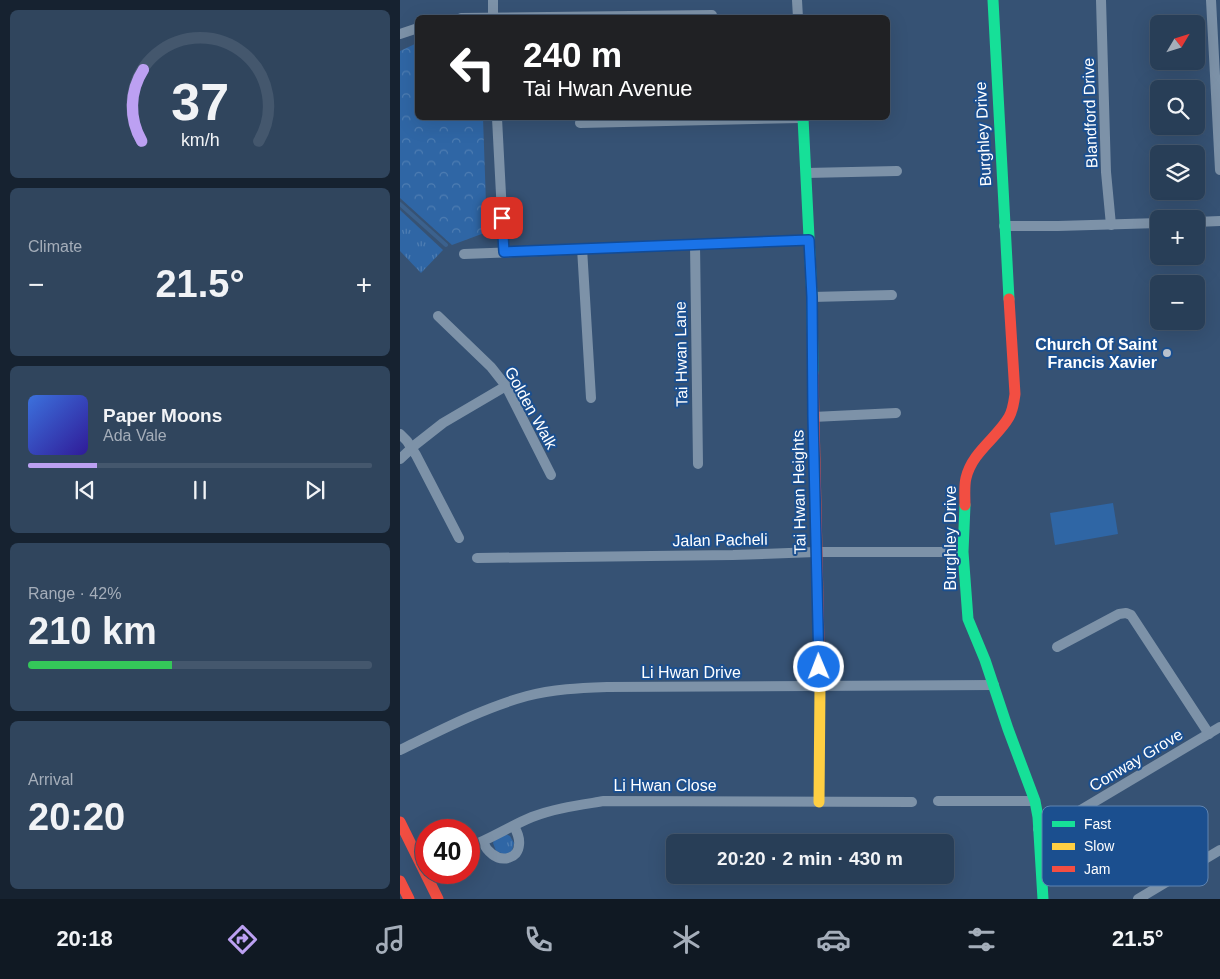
<!DOCTYPE html>
<html lang="en">
<head>
<meta charset="utf-8">
<style>
	body { margin:0; font-family:Arial,sans-serif; background:#30455d; color:#f1f3f6; height:100vh; display:flex; flex-direction:column; font-size:19px; white-space:nowrap }
	* { box-sizing:border-box; margin:0 }
	p { font-size:16px; color:#a5aeba }
	.icon { flex:none; width:28px; height:28px; fill:none; stroke:currentColor; stroke-width:2; stroke-linecap:round; stroke-linejoin:round }
	.map { position:relative; flex:1; overflow:hidden }
	.details { display:flex; flex-direction:column; gap:10px; padding:10px; background:#162230; width:400px }
	.details>* { flex:none }
	.guide { position:absolute; left:15px; top:15px; width:475px; height:105px; border-radius:8px; box-shadow:0 5px 20px #0002,0 0 0 1px #44576d; background:#202124; color:#fff; overflow:hidden }
	.needle { width:32px; rotate:52deg }
	.tools { position:absolute; left:750px; top:15px; display:grid; gap:10px }
	.tools a { display:grid; place-items:center; width:55px; height:55px; border-radius:8px; background:#283e57; box-shadow:0 5px 20px #0002,0 0 0 1px #44576d; font-size:25px }
	.speed { position:absolute; left:15px; top:819px; display:flex; gap:10px; font-size:25px; font-weight:700; text-align:center }
	.speed>* { display:grid; place-content:center; width:65px; height:65px; border-radius:50%; background:#283e57; box-shadow:0 5px 20px #0002,0 0 0 1px #44576d; line-height:1 }
	.speed .limit { border:8px solid #d22; background:#fff; color:#111 }
	.pin { position:absolute; display:grid; place-items:center; width:42px; height:42px; color:#fff; margin:-21px; border-radius:10px; box-shadow:0 2px 8px #0006 }
	.me { position:absolute; width:55px; margin:-28px; rotate:359deg; stroke-linejoin:round; filter:drop-shadow(0 0 4px #0008) }
	.turn { display:flex; align-items:center; gap:18px; height:105px; padding:0 25px; font-size:22px }
	.turn .icon { width:65px; height:65px; stroke-width:2.5 }
	.turn b { display:block; font-size:35px; line-height:42px }
	.big { font-size:38px; font-weight:700; line-height:1.1 }
	.details .tile { flex:1; display:flex; flex-direction:column; justify-content:center; gap:8px; min-width:0; padding:0 18px; border-radius:8px; background:#30455d }
	.details .dial { align-items:center; gap:0 }
	.dial svg { height:130px; overflow:visible; fill:none; stroke:#44576d; stroke-width:7; stroke-linecap:round; text-anchor:middle }
	.dial text { fill:#f1f3f6; stroke:none }
	.song { display:flex; align-items:center; gap:15px }
	.cover { width:60px; height:60px; border-radius:8px; background:linear-gradient(135deg,hsl(220 70% 55%),hsl(250 70% 35%)) }
	.played { height:5px; border-radius:2px; background:linear-gradient(90deg,#bca0f2 20%,#44576d 20%) }
	.keys { display:flex; justify-content:space-around; direction:ltr }
	.heat { display:flex; justify-content:space-between; align-items:center; font-size:28px; direction:ltr }
	.charge { height:8px; border-radius:4px; background:linear-gradient(90deg,#34c759 42%,#44576d 0) }
	.trip { position:absolute; left:266px; top:834px; width:288px; height:50px; border-radius:8px; background:#283e57; box-shadow:0 5px 20px #0002,0 0 0 1px #44576d; font-weight:700; line-height:50px; text-align:center }
	.menu { display:flex; height:80px; justify-content:space-around; align-items:center; background:#101923; color:#a5aeba }
	.menu .icon { width:35px; height:35px }
	.menu .selected { color:#bca0f2 }
	.menu b { font-size:22px; color:#f1f3f6 }
	main { display:flex; flex:1; min-height:0 }
	.map>svg:first-child { display:block }
</style>
</head>
<body>
<main>
<section class="details">
<div class="tile dial"><svg viewBox="0 0 100 80">
<path d="M14 69A42 42 0 1 1 86 69"/>
<path d="M14 69A42 42 0 0 1 15 25" stroke="#bca0f2"/>
<text x="50" y="56" font-size="32" font-weight="700">37</text>
<text x="50" y="72" font-size="11">km/h</text>
</svg></div>
<div class="tile"><p>Climate</p>
<div class="heat"><a>−</a><b class="big">21.5°</b><a>+</a></div>
</div>
<div class="tile">
<div class="song"><i class="cover"></i><div><b>Paper Moons</b><p>Ada Vale</p></div></div>
<div class="played"></div>
<div class="keys"><svg class="icon" aria-label="previous" viewBox="0 0 24 24"><path d="M18 5L8 12l10 7zM5 5v14"/></svg><svg class="icon" aria-label="pause" viewBox="0 0 24 24"><path d="M8 5v14M16 5v14"/></svg><svg class="icon" aria-label="next" viewBox="0 0 24 24"><path d="M6 5l10 7-10 7zM19 5v14"/></svg></div>
</div>
<div class="tile"><p>Range · 42%</p><b class="big">210 km</b><div class="charge"></div></div>
<div class="tile"><p>Arrival</p><b class="big">20:20</b></div>
</section>
<div class="map">
<svg width="820" height="899" viewBox="0 0 820 899">
	<defs>
		<pattern id="grass-tufts" width="24" height="20" patternUnits="userSpaceOnUse" patternTransform="scale(1.25)"><rect width="24" height="20" fill="#2f66a5"/><path d="M3 7l-1-3M5 7V3M7 7l1-3M15 17l-1-3M17 17v-4M19 17l1-3" fill="none" stroke="#4e7db2"/></pattern>
		<pattern id="forest-crowns" width="20" height="18" patternUnits="userSpaceOnUse" patternTransform="scale(1.25)"><rect width="20" height="18" fill="#2f66a5"/><path d="M2 6a3 3 0 1 1 6 0M12 15a3 3 0 1 1 6 0" fill="none" stroke="#4e7db2"/></pattern>
	</defs>
	<rect width="100%" height="100%" fill="#365274"/>
	<g fill="url(#grass-tufts)">
		<path d="M0,210l43,40 -22,23 -21,-22z"/>
		<path d="M106,834l4,2 4,7 -2,8 -6,4 -10,-4 -3,-8 2,-4z"/>
	</g>
	<path fill="url(#forest-crowns)" d="M17,43l1,75h65l4,114 -35,13 -52,-47v-147z"/>
	<path fill="#2f66a5" d="M713,503l5,31 -63,11 -5,-32z"/>
	<g fill="none" stroke-linecap="round" stroke-linejoin="round">
		<path stroke="#3b618d" stroke-width="4" d="M0,204l46,41"/>
		<g stroke="#7d92a8" stroke-width="10">
			<path d="M93,0v18"/>
			<path d="M397,0l1,18"/>
			<path d="M701,0l5,172 5,53"/>
			<path d="M811,0l9,170"/>
			<path d="M61,18l251,-3"/>
			<path d="M0,34l18,-6"/>
			<path d="M97,118l7,134"/>
			<path d="M180,123l220,-5"/>
			<path d="M406,173l91,-2"/>
			<path d="M796,222l24,-1"/>
			<path d="M604,226h54l101,-3"/>
			<path d="M295,244l3,220"/>
			<path d="M182,248l9,150"/>
			<path d="M64,254l345,-14"/>
			<path d="M412,297l80,-2"/>
			<path d="M38,316l53,51 15,19 45,89"/>
			<path d="M413,417l83,-4"/>
			<path d="M0,434l7,7 9,14 43,83"/>
			<path d="M0,459l15,-14 28,-22 63,-37"/>
			<path d="M77,558l256,-3 83,-3h147"/>
			<path d="M657,647l62,-33 7,-1 5,2 78,119"/>
			<path d="M0,750c41,-20 83,-42 127,-54 26,-7 53,-8 80,-9l387,-2"/>
			<path d="M538,801h97"/>
			<path d="M638,829l41,-18 141,-84"/>
			<path d="M83,842c2,5 5,9 9,12 10,8 26,5 27,-9 1,-7 -2,-13 -5,-19"/>
			<path d="M69,847c22,-8 41,-21 63,-30 23,-9 48,-12 72,-16l308,1"/>
			<path d="M738,899l82,-49"/>
		</g>
		<g stroke="#16e098" stroke-width="11">
			<path d="M593,0l16,299"/>
			<path d="M403,118l9,179 1,76"/>
			<path d="M565,505l-2,47 5,67 17,41 23,69 27,72 3,16 5,82"/>
		</g>
		<path stroke="#ffcf43" stroke-width="11" d="M419,643l1,43 -1,116"/>
		<g stroke="#f24e42" stroke-width="11">
			<path d="M413,373l6,270"/>
			<path d="M565,505c0,-8 -1,-19 1,-27 6,-26 31,-40 43,-61 4,-7 5,-16 6,-23l-6,-95"/>
			<path d="M0,822l38,77"/>
			<path d="M0,881l9,18"/>
		</g>
	</g>
	<g fill="none" stroke-linecap="round" stroke-linejoin="round">
		<defs>
			<path id="route" d="M102,218l2,34 305,-12 3,57 1,120 6,250"/>
		</defs>
		<use href="#route" stroke="#114b97" stroke-width="12"/>
		<use href="#route" stroke="#1a73e8" stroke-width="9"/>
	</g>
	<circle fill="#b9c2ce" stroke="#1b4f8f" stroke-width="2" cx="767" cy="353" r="5"/>
	<g text-anchor="middle" dominant-baseline="central" stroke-width="4" stroke-linejoin="round" paint-order="stroke">
		<g font-size="16" fill="#fff" stroke="#1b4f8f">
			<text transform="translate(690 113) rotate(-92)">Blandford Drive</text>
			<text transform="translate(583 134) rotate(-93)">Burghley Drive</text>
			<text transform="translate(281 354) rotate(-91)">Tai Hwan Lane</text>
			<text transform="translate(131 408) rotate(61)">Golden Walk</text>
			<text transform="translate(399 492) rotate(-91)">Tai Hwan Heights</text>
			<text transform="translate(550 538) rotate(-90)">Burghley Drive</text>
			<text transform="translate(320 540) rotate(-1)">Jalan Pacheli</text>
			<text x="291" y="672">Li Hwan Drive</text>
			<text transform="translate(736 760) rotate(-31)">Conway Grove</text>
			<text x="265" y="785">Li Hwan Close</text>
		</g>
		<g font-size="16" font-weight="bold" fill="#fff" stroke="#1b4f8f" text-anchor="end">
			<text x="757" y="344">Church Of Saint<tspan x="757" dy="18">Francis Xavier</tspan></text>
		</g>
	</g>
	<rect x="642" y="806" width="166" height="80" rx="8" fill="#1b4f8f" stroke="#5f84b1" stroke-width="1"/>
	<rect x="652" y="821" width="23" height="6" fill="#16e098"/>
	<rect x="652" y="843" width="23" height="7" fill="#ffcf43"/>
	<rect x="652" y="866" width="23" height="6" fill="#f24e42"/>
	<g font-size="14" fill="#fff">
		<text x="684" y="829">Fast</text>
		<text x="684" y="851">Slow</text>
		<text x="684" y="874">Jam</text>
	</g>
</svg>
<div class="tools">
<a><svg class="needle" viewBox="-14 -14 28 28"><path d="M0-13l5 13h-10z" fill="#e53935"/><path d="M0 13l5-13h-10z" fill="#a5aeba"/></svg></a>
<a><svg class="icon" aria-label="search" viewBox="0 0 24 24"><circle cx="10" cy="10" r="6"/><path d="M15 15l6 6"/></svg></a>
<a><svg class="icon" aria-label="layers" viewBox="0 0 24 24"><path d="M12 4l9 5-9 5-9-5zM3 14l9 5 9-5"/></svg></a>
<a>+</a>
<a>−</a>
</div>
<div class="speed"><div class="limit">40</div></div>
<div class="pin" style="left:102px;top:218px;background:#d93025"><svg class="icon" aria-label="arrive" viewBox="0 0 24 24"><path d="M6 21V4h12l-3 4 3 4H6"/></svg></div>
<svg class="me" style="left:419px;top:667px" viewBox="-20 -20 40 40"><circle r="17" fill="#1a73e8" stroke="#fff" stroke-width="3"/><path d="M0-11L8 9 0 5-8 9z" fill="#fff"/></svg>
<div class="trip">20:20 · 2 min · 430 m</div>
<div class="guide">
<div class="turn"><svg class="icon" aria-label="left" viewBox="0 0 24 24"><path d="M17 20v-9H6M10 6l-5 5 5 5"/></svg><div><b>240 m</b>Tai Hwan Avenue</div></div>
</div>
</div>
</main>
<nav class="menu">
<b>20:18</b>
<svg class="icon selected" aria-label="directions" viewBox="0 0 24 24"><path d="M12 3l9 9-9 9-9-9zM9 14v-3h6M13 9l2 2-2 2"/></svg>
<svg class="icon" aria-label="music" viewBox="0 0 24 24"><path d="M9 18V5l10-2v13"/><circle cx="6" cy="18" r="3"/><circle cx="16" cy="16" r="3"/></svg>
<svg class="icon" aria-label="phone" viewBox="0 0 24 24"><path d="M5 4h4l2 5-3 2q2 4 5 5l2-3 5 2v4C11 20 4 13 5 4z"/></svg>
<svg class="icon" aria-label="climate" viewBox="0 0 24 24"><path d="M12 3v18M4 7l16 10M4 17L20 7"/></svg>
<svg class="icon" aria-label="car" viewBox="0 0 24 24"><path d="M5 17H2v-5l4-1 3-4h7l3 4 3 1v5h-3M9 17h6M6 11h13"/><circle cx="7" cy="17" r="2"/><circle cx="17" cy="17" r="2"/></svg>
<svg class="icon" aria-label="filters" viewBox="0 0 24 24"><path d="M4 7h16M4 17h16"/><circle cx="9" cy="7" r="2"/><circle cx="15" cy="17" r="2"/></svg>
<b>21.5°</b>
</nav>
</body>
</html>
